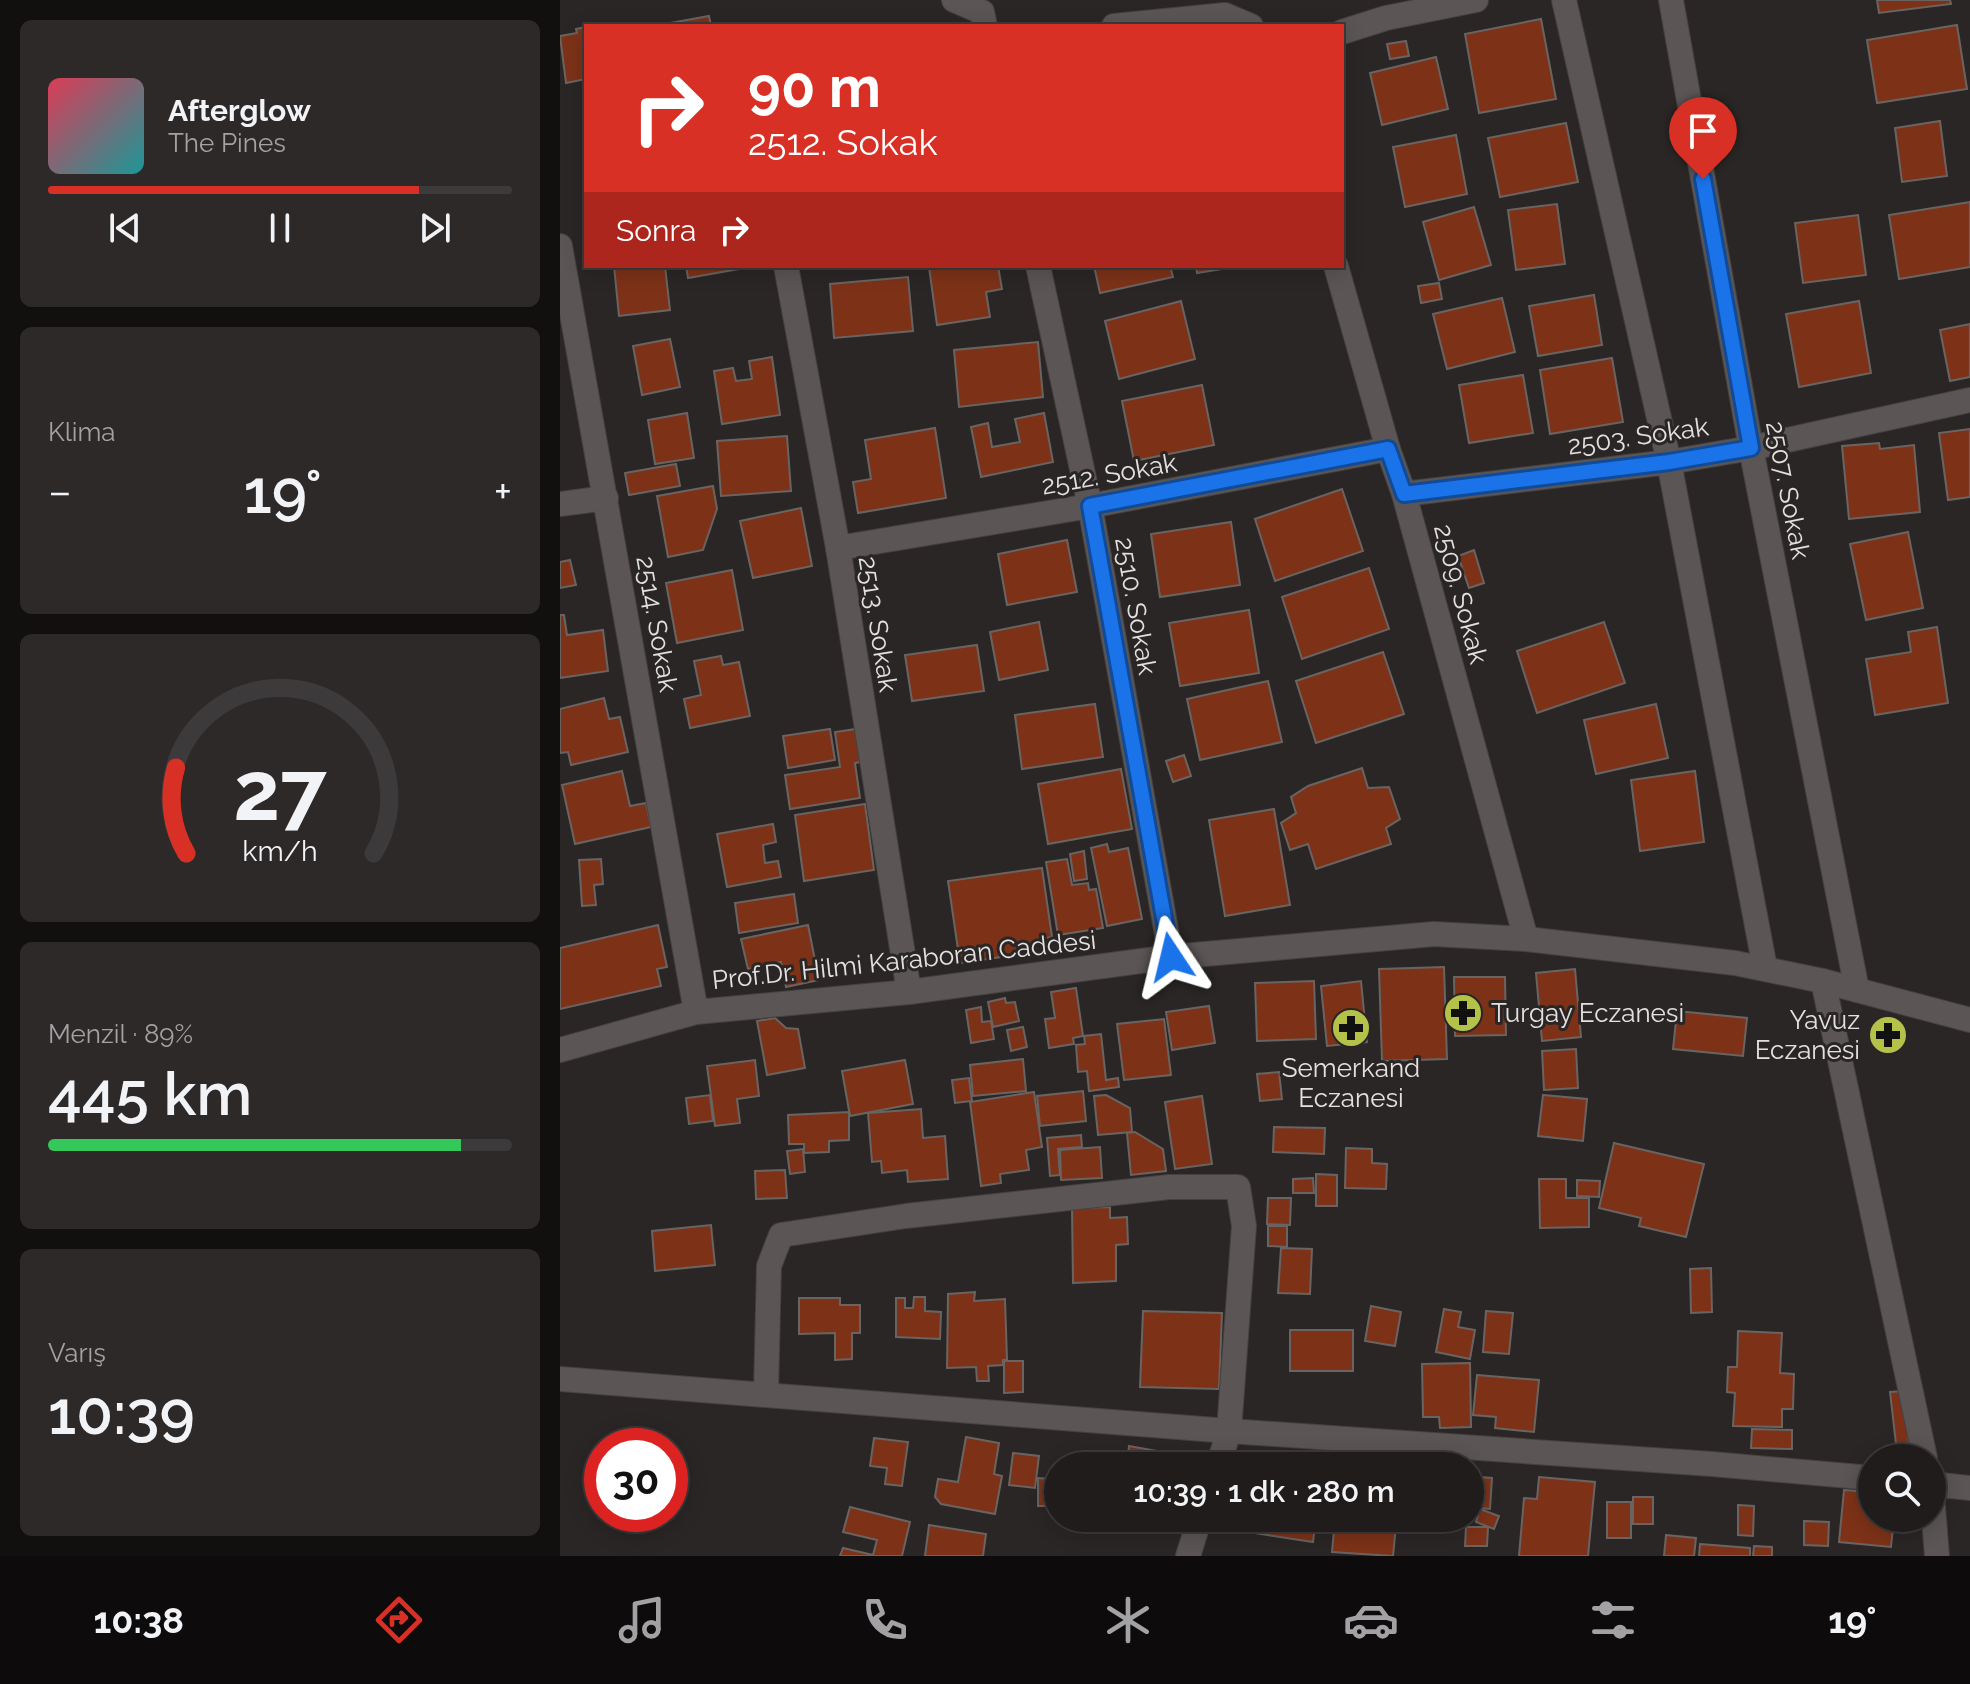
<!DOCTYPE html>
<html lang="tr">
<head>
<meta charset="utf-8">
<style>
	body { margin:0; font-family:Raleway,sans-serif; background:#2d2929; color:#f1f3f6; height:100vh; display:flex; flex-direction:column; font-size:30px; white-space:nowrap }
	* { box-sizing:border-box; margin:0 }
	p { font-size:26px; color:#a2a1a3 }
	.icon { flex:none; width:44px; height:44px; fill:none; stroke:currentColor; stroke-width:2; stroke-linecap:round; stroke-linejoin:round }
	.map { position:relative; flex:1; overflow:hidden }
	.sheet { display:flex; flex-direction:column; gap:20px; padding:20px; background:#120f0f; width:560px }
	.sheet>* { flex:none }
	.top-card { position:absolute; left:24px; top:24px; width:760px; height:244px; border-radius:0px; box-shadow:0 4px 20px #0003,0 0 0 2px #3d3a3b; background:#d93025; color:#fff; overflow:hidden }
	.tools { position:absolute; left:1298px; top:1444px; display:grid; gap:16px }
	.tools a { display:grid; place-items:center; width:88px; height:88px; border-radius:50%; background:#201c1c; box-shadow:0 4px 20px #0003,0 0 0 2px #3d3a3b; font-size:40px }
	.speed { position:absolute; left:24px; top:1428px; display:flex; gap:16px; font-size:40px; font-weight:700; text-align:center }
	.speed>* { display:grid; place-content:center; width:104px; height:104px; border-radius:50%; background:#201c1c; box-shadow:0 4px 20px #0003,0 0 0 2px #3d3a3b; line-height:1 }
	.speed .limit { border:12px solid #d22; background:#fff; color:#111 }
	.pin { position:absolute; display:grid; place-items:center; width:68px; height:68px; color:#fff; margin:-82px -34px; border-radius:50% 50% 50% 0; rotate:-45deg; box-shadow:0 0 8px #0007 }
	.pin .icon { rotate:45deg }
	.me { position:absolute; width:88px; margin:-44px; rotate:350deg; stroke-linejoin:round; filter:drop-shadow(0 0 6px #0008) }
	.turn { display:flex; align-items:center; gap:28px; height:168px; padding:0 32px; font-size:36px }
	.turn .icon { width:104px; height:104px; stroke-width:2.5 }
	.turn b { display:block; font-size:56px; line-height:68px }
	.then { display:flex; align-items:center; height:76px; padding:0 32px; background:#0003; gap:16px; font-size:30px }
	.big { font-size:60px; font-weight:600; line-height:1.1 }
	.sheet .widget { flex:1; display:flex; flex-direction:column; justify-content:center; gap:12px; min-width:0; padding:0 28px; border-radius:12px; background:#2d2929 }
	.sheet .dial { align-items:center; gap:0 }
	.dial svg { height:208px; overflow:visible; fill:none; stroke:#3d3a3b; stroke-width:7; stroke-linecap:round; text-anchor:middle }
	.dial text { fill:#f1f3f6; stroke:none }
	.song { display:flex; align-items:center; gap:24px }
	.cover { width:96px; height:96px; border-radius:12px; background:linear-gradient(135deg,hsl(350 70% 55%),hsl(180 70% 35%)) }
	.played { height:8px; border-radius:4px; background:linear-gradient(90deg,#d93025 80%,#3d3a3b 80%) }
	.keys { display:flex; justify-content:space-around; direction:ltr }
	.heat { display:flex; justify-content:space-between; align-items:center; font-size:44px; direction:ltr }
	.charge { height:12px; border-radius:6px; background:linear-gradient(90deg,#34c759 89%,#3d3a3b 0) }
	.trip { position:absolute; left:484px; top:1452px; width:440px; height:80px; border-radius:40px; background:#201c1c; box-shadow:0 4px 20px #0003,0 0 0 2px #3d3a3b; font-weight:600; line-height:80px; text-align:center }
	.tab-bar { display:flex; height:128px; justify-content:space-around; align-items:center; background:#0d0b0b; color:#a2a1a3 }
	.tab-bar .icon { width:56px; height:56px }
	.tab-bar .on { color:#d93025 }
	.tab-bar b { font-size:36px; color:#f1f3f6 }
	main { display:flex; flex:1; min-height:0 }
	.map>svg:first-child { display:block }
</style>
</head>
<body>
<main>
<section class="sheet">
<div class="widget">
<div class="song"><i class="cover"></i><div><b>Afterglow</b><p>The Pines</p></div></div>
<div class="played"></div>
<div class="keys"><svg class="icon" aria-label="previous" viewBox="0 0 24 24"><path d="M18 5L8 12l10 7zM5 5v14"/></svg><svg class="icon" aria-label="pause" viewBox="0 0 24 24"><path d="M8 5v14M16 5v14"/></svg><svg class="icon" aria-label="next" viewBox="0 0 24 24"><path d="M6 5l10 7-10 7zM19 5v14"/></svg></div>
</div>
<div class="widget"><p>Klima</p>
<div class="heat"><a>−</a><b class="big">19°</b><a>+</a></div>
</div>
<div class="widget dial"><svg viewBox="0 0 100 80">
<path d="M14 69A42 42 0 1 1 86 69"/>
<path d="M14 69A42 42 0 0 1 10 36" stroke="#d93025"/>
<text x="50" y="56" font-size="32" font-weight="700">27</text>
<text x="50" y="72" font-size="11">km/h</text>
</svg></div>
<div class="widget"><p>Menzil · 89%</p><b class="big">445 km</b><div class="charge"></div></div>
<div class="widget"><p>Varış</p><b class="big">10:39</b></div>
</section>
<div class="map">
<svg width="1410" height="1556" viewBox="0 0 1410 1556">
	<rect width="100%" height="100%" fill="#2a2625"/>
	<g fill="#7d3218" stroke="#696462" stroke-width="2">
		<path d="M1317,0h73l1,4 -72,9z"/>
		<path d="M149,16l2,10h-57z"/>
		<path d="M981,19l15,80 -77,14 -14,-79z"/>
		<path d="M1397,25l10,64 -90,14 -10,-63z"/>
		<path d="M26,27v52l-20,4 -6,-47 17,-3 -1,-4z"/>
		<path d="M846,41l3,15 -19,3 -3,-15z"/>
		<path d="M876,57l12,52 -66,16 -12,-52z"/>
		<path d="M1380,121l7,55 -45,6 -7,-54z"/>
		<path d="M1006,123l12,59 -78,15 -12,-59z"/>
		<path d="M896,135l11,59 -62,13 -12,-60z"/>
		<path d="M1410,202v65l-71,12 -10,-64z"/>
		<path d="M997,204l8,60 -49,6 -8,-60z"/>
		<path d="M914,207l17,58 -52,15 -16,-58z"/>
		<path d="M1298,215l8,60 -63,8 -8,-60z"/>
		<path d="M54,266h51l5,44 -51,6z"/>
		<path d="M126,266h70l-68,12z"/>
		<path d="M438,266l4,23 -16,3 4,25 -53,8 -8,-58z"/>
		<path d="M534,266h76l3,11 -73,16z"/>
		<path d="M636,266h44l-43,7z"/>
		<path d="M348,277l5,54 -79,7 -4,-54z"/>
		<path d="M879,283l3,16 -21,4 -3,-17z"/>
		<path d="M1034,295l8,50 -64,11 -9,-50z"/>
		<path d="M942,298l13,54 -68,17 -14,-55z"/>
		<path d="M621,301l14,58 -76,20 -14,-58z"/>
		<path d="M1299,301l12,72 -72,14 -13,-73z"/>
		<path d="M1410,324v53l-20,4 -10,-51z"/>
		<path d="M110,339l10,48 -38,8 -9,-49z"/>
		<path d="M478,342l5,55 -84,10 -5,-57z"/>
		<path d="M212,357l8,58 -58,9 -8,-53 19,-3 3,13 16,-2 -3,-18z"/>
		<path d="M1052,358l11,64 -73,12 -10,-64z"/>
		<path d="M963,375l10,58 -64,10 -10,-58z"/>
		<path d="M642,385l12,60 -80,16 -12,-60z"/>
		<path d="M127,413l7,45 -39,6 -7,-44z"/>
		<path d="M484,413l9,49 -72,15 -10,-50 17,-4 4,24 28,-5 -5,-23z"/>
		<path d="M375,428l11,70 -88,15 -5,-31 18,-3 -6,-39z"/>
		<path d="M1410,429v68l-22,3 -9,-67z"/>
		<path d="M227,436l4,55 -70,5 -4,-55z"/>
		<path d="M1319,443l1,6 34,-4 6,67 -71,7 -7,-73z"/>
		<path d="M116,464l4,22 -51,9 -4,-22z"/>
		<path d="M153,486l4,23 -14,41 -35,7 -11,-61z"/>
		<path d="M782,489l21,62 -88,30 -20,-62z"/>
		<path d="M241,508l11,58 -59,12 -13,-57z"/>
		<path d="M671,522l9,63 -80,12 -9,-63z"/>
		<path d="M1348,532l15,76 -57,12 -16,-76z"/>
		<path d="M507,540l10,52 -70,13 -9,-51z"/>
		<path d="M914,550l10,33 -15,5 -11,-32z"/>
		<path d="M10,560l6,25 -16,3v-26z"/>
		<path d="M809,568l20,61 -87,30 -20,-62z"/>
		<path d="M172,570l11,60 -66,13 -11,-60z"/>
		<path d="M689,610l10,63 -79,13 -11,-63z"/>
		<path d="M0,615h4l3,20 36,-5 5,41 -48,7z"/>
		<path d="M479,622l9,48 -49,10 -9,-48z"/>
		<path d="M1044,622l21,61 -88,30 -20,-62z"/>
		<path d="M1377,627l11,76 -73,12 -9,-56 45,-7 -3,-20z"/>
		<path d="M417,645l7,46 -72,10 -7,-46z"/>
		<path d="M823,652l21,62 -88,29 -20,-62z"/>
		<path d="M161,656l2,9 16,-3 11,54 -60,12 -6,-29 17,-4 -7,-34z"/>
		<path d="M708,681l14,61 -82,18 -13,-61z"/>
		<path d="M44,698l5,21 11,-2 8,35 -57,13 -3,-13 -8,1v-44z"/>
		<path d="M535,704l8,53 -81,12 -7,-54z"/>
		<path d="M1096,704l12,54 -72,16 -12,-54z"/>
		<path d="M270,729l5,31 -47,8 -5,-32z"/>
		<path d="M296,729l5,33 -6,1 5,35 -70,11 -5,-34 55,-8 -5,-35z"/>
		<path d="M624,755l7,21 -18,6 -7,-21z"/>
		<path d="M802,768l6,20 21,-1 11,32 -14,9 5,16 -75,25 -8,-25 -18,6 -9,-27 15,-10 -5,-16 17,-11z"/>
		<path d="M561,769l11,60 -84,15 -10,-60z"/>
		<path d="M62,771l8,35 16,-3 5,24 -76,17 -13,-59z"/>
		<path d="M1135,771l9,71 -64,9 -9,-71z"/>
		<path d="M305,804l9,66 -70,11 -9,-66z"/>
		<path d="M714,809l16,96 -65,11 -16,-96z"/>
		<path d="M213,824l3,18 -13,3 2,18 13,-2 3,16 -54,10 -10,-53z"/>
		<path d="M547,844l2,8 19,-4 14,71 -35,7 -16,-78z"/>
		<path d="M524,851l3,28 -13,2 -4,-27z"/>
		<path d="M41,859l2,25 -9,1 2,20 -14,1 -3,-46z"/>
		<path d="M507,859l5,26 16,-2 1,7 7,-1 7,39 -45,7 -12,-73z"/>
		<path d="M482,868l10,69 -18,3 2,12 -76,11 -12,-82z"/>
		<path d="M234,894l4,29 -59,10 -4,-30z"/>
		<path d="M98,925l9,42 -10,2 4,17 -101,23v-61z"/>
		<path d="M248,925l11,55 -33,7 -5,-25 -33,7 -7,-30z"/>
		<path d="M884,967l3,92 -65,2 -3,-92z"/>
		<path d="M1015,969l6,68 -39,4 -6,-68z"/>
		<path d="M894,977h51l1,58 -51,1z"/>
		<path d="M754,981l2,58 -59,2 -2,-58z"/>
		<path d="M801,981l6,61 -40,4 -6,-60z"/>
		<path d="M516,988l7,48 -10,2 1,6 -25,4 -4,-29 10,-1 -4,-26z"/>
		<path d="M445,998l1,5 9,-1 4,19 -26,6 -5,-25z"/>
		<path d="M649,1006l6,37 -43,7 -6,-38z"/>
		<path d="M421,1007l1,15 9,-1 3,18 -23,4 -5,-33z"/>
		<path d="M1117,1011l70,7 -4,38 -70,-7z"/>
		<path d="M215,1018l11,10 12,1 7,39 -38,7 -10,-54z"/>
		<path d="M604,1019l7,56 -47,5 -7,-56z"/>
		<path d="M463,1027l4,20 -16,4 -4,-21z"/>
		<path d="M541,1034l5,46 12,-2 1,9 -30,4 -2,-20 -9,1 -2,-27 9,-1 -1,-8z"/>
		<path d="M1016,1049l2,39 -34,2 -2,-39z"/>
		<path d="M463,1059l3,32 -53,5 -3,-31z"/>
		<path d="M195,1060l4,36 -22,3 3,24 -25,3 -8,-60z"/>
		<path d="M345,1060l8,44 -63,12 -8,-45z"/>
		<path d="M719,1072l3,27 -22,2 -3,-27z"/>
		<path d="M409,1078l3,23 -17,2 -3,-23z"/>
		<path d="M523,1091l3,30 -46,5 -3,-30z"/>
		<path d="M474,1092l8,55 -16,3 3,20 -29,4 1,9 -20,3 -11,-84z"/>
		<path d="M150,1095l3,26 -24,3 -3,-26z"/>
		<path d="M546,1095l24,13 2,24 -34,3 -4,-39z"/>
		<path d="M983,1095l44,4 -4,42 -45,-5z"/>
		<path d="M642,1096l10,68 -37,5 -10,-67z"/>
		<path d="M361,1109l2,29 22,-2 3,43 -40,3 -1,-12 -25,3 -1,-12 -9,1 -4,-49z"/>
		<path d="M289,1112v28l-20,1v11l-25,1v-9h-15l-1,-29z"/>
		<path d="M714,1127l51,1 -1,26 -51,-2z"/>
		<path d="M575,1132l28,17 3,22 -35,4 -4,-42z"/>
		<path d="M521,1135l1,12 -24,2 2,26 -10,1 -3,-38z"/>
		<path d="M1054,1143l90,21 -18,73 -47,-11 2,-8 -42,-10z"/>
		<path d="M540,1147l2,31 -41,2 -1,-30z"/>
		<path d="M786,1148l26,1v14l15,1 -1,25 -41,-1z"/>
		<path d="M243,1149l2,23 -15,2 -3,-23z"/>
		<path d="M225,1170l2,28 -31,1 -1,-28z"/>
		<path d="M756,1174l21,1v31h-21z"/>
		<path d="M753,1178l1,15h-21v-14z"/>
		<path d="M979,1179h27v19h23v29l-49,1z"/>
		<path d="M1017,1180l23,1 -1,16 -22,-1z"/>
		<path d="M708,1198h23l-1,27 -23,-1z"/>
		<path d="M550,1207v11l17,-1 1,27 -12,1v36l-43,2 -1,-75z"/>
		<path d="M151,1225l4,40 -60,6 -3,-40z"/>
		<path d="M708,1226h19v21l-19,-1z"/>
		<path d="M721,1248l31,1 -2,45 -32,-1z"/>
		<path d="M1151,1268l1,44 -21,1 -1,-44z"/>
		<path d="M415,1292l-1,9 31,-2 2,61h-4v5l-15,1 1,15h-12l-1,-14 -29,1 1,-74z"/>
		<path d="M354,1297h11v14l16,1 -1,27 -44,-2v-39h9v10h8z"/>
		<path d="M239,1298h41v7h20v28h-8v26l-17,1v-27l-36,1z"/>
		<path d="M811,1306l30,6 -6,34 -30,-5z"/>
		<path d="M884,1309l17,3 -3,15 17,3 -5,29 -34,-7z"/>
		<path d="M583,1311l79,2 -3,76 -79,-2z"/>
		<path d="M926,1311l27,2 -4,41 -26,-2z"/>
		<rect x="730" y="1330" width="63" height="41"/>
		<path d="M1178,1331l44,2 -2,40 14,1 -1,35h-11v18l-49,-1 2,-33 -8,-1 1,-25h9z"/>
		<path d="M444,1361h19v31l-19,1z"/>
		<path d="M910,1363l1,64 -31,1 -1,-11h-16l-1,-53z"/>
		<path d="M917,1375l62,5 -5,52 -39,-4 1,-11 -23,-2z"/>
		<path d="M1343,1391l6,52 -13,1 -6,-52z"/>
		<path d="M1192,1429l40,1v19l-41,-1z"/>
		<path d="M406,1437l33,6 -5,31 8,2 -7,38 -54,-10 -6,-7 3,-18 20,3z"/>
		<path d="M314,1438l34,4 -6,44 -17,-2 2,-16 -17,-2z"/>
		<path d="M569,1446l56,10v10h-58z"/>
		<path d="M453,1453l26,3 -4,32 -26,-3z"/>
		<path d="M491,1471h7v35h-20v-28l14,1z"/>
		<path d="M920,1477l12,1 -2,31 -20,-2v-13h9z"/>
		<path d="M979,1477l56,5 -7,74h-69l5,-58 13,1z"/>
		<path d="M1284,1490l28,2v26h22l-3,29 -52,-5z"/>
		<rect x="1073" y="1497" width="20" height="27"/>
		<rect x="1047" y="1502" width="24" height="36"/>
		<path d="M1178,1505l16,1 -1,30 -15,-1z"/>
		<path d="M290,1507l60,15 -8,34h-62l3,-8 30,7 4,-15 -34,-8z"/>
		<path d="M920,1509l19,7 -5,13 -18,-7z"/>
		<path d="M697,1518h59l-3,24 -59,-9z"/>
		<path d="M797,1518h35v4z"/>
		<path d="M877,1518h26l-1,9h26l-1,19h-22l1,-19 -29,-2z"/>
		<path d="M775,1519l61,7 -3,30 -61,-4z"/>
		<path d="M1244,1521l25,1 -1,24 -24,-1z"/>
		<path d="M369,1525l57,9 -3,22h-58z"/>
		<path d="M1106,1535l30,3 -2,18h-30z"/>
		<path d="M1140,1544l50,4v8h-51z"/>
		<path d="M1194,1546l18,1v9h-19z"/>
	</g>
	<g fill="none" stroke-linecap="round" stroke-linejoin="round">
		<defs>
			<g id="minor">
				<path d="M394,0l28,12 3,14"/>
				<path d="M1004,0l105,462 96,506"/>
				<path d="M1111,0l80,448 106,542"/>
				<path d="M554,26l111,-11 26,11"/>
				<path d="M782,32l44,-14 90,-18"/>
				<path d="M0,246l136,766"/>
				<path d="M226,266l52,282 71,444"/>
				<path d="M478,266l52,240 81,451"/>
				<path d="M776,266l52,183 16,45 122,445"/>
				<path d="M844,494l265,-32 82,-14 219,-48"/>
				<path d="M0,504l46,-6"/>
				<path d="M278,548l252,-42 298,-57"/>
				<path d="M1263,981l102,477"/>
				<path d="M0,1050l136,-38 213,-20 262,-35 263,-23 92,5 209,24 88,18 147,39"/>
				<path d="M0,1379l669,52 483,33 160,14"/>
				<path d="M206,1393l3,-127 12,-31 125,-19 263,-29h69l6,39 -15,205 -11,35"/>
				<path d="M1372,1484l38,4"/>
				<path d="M1372,1495l5,61"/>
				<path d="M628,1556l12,-38"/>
			</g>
		</defs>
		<use href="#minor" stroke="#454141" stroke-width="26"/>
		<use href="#minor" stroke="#5b5655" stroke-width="24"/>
	</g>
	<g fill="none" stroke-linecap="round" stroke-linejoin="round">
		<defs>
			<path id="route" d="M611,957l-81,-451 298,-57 16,45 265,-32 82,-14 -48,-269"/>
		</defs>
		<use href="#route" stroke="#114b97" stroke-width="20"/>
		<use href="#route" stroke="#1a73e8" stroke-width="14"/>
	</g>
	<defs>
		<symbol id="pharmacy-disc" viewBox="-11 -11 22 22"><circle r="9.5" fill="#b4c24a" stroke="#2a2625"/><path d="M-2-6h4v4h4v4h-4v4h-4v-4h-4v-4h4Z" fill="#111"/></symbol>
	</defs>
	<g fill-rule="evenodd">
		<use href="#pharmacy-disc" x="881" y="991" width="44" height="44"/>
		<use href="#pharmacy-disc" x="769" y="1006" width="44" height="44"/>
		<use href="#pharmacy-disc" x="1306" y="1013" width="44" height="44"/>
	</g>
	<g text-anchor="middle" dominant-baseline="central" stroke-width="6" stroke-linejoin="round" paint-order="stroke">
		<g font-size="26" fill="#e3e0e0" stroke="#2a2625">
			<text transform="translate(1078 436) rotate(-8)">2503. Sokak</text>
			<text transform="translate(549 474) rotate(-10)">2512. Sokak</text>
			<text transform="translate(1228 490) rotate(79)">2507. Sokak</text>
			<text transform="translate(901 594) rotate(75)">2509. Sokak</text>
			<text transform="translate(576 606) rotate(80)">2510. Sokak</text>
			<text transform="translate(97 624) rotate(80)">2514. Sokak</text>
			<text transform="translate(318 624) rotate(81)">2513. Sokak</text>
			<text transform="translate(344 960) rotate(-6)">Prof.Dr. Hilmi Karaboran Caddesi</text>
		</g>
		<g font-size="26" fill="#e3e0e0" stroke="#2a2625" text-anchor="start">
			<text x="931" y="1013">Turgay Eczanesi</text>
			<text x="1300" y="1020" text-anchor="end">Yavuz<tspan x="1300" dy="30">Eczanesi</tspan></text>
			<text x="791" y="1068" text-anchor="middle">Semerkand<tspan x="791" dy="30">Eczanesi</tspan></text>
		</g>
	</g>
</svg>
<div class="tools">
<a><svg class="icon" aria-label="search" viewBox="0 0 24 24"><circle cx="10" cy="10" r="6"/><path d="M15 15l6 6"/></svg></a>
</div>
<div class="speed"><div class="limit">30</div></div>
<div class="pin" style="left:1143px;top:179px;background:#d93025"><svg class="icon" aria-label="arrive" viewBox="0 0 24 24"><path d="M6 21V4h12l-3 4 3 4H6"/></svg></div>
<svg class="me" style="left:611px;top:957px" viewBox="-20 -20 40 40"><path d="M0-17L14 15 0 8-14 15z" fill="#1a73e8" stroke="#fff" stroke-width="4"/></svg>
<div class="trip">10:39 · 1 dk · 280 m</div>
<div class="top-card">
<div class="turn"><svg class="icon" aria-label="right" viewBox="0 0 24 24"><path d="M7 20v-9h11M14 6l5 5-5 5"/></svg><div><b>90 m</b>2512. Sokak</div></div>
<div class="then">Sonra<svg class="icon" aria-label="right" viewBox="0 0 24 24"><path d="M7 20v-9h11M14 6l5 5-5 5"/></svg></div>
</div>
</div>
</main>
<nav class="tab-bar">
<b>10:38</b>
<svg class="icon on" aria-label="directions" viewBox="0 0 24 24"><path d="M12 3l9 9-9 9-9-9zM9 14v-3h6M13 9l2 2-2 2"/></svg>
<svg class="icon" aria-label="music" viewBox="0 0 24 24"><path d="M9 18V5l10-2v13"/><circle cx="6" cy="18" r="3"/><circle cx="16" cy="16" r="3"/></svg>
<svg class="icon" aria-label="phone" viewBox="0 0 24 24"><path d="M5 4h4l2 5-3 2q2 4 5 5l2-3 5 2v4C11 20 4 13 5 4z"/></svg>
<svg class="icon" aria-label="climate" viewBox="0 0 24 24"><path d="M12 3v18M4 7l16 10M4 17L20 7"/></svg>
<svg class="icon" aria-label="car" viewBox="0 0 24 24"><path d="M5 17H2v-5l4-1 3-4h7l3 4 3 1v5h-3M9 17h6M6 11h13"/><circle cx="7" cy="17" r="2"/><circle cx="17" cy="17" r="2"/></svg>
<svg class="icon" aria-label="filters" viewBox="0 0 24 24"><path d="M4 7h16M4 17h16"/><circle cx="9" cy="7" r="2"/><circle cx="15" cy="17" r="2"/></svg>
<b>19°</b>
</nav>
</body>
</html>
